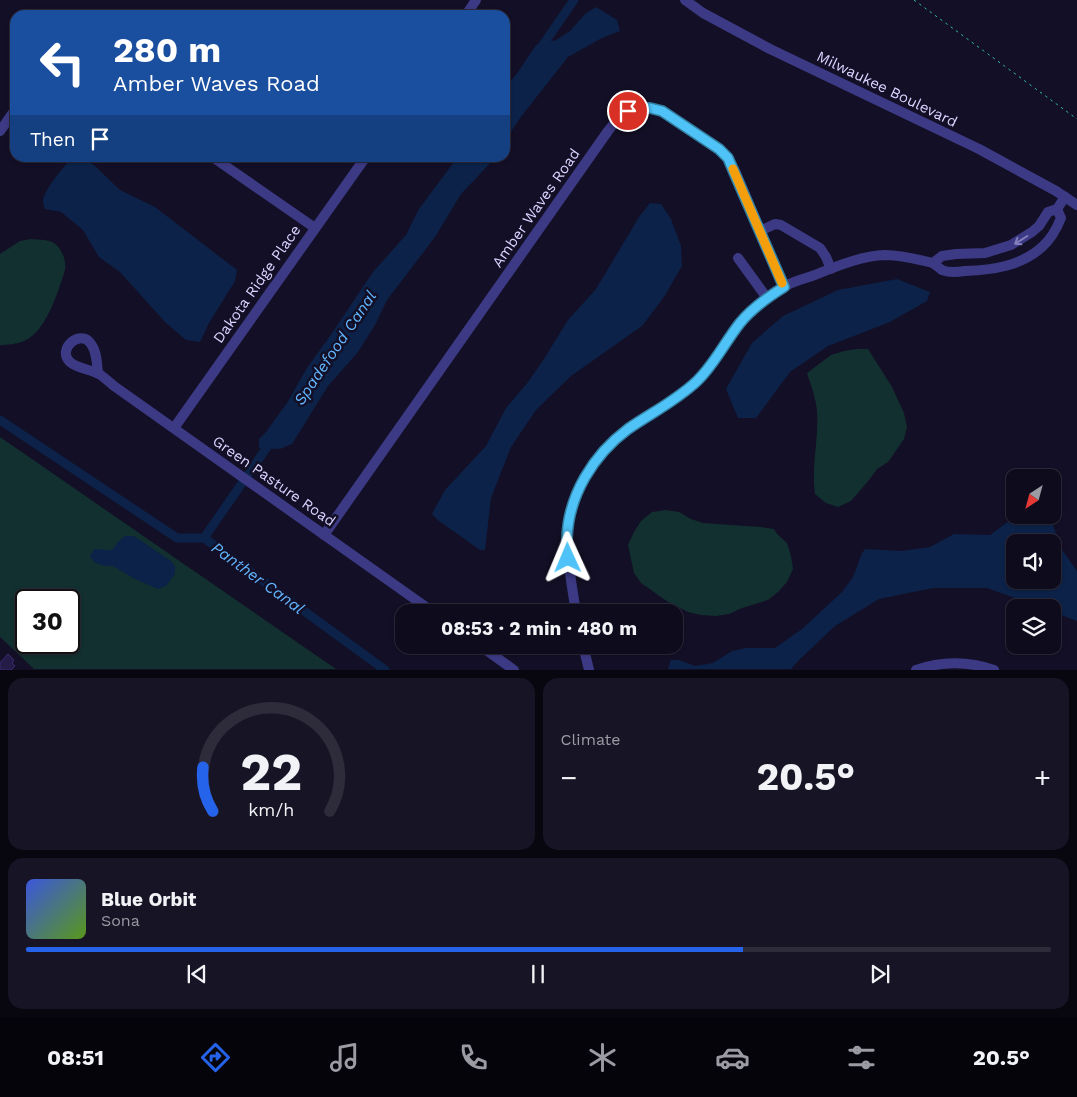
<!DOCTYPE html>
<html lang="en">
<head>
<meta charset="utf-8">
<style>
	body { margin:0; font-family:"Work Sans",sans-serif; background:#171425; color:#f1f3f6; height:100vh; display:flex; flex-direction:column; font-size:19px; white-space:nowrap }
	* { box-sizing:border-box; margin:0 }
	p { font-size:16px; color:#9b9ba3 }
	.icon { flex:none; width:28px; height:28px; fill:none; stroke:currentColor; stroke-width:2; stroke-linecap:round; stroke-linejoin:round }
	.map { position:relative; height:670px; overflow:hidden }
	.side { display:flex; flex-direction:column; gap:8px; padding:8px; background:#08060f; flex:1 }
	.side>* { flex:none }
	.hud { position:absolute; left:10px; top:10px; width:500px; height:152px; border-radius:15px; box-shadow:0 1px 4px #0004,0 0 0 1px #2e2b3b; background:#1a4fa0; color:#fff; overflow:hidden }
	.needle { width:32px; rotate:216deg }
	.controls { position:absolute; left:1006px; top:469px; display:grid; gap:10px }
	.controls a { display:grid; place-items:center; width:55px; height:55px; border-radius:10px; background:#0e0b1c; box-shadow:0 1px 4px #0004,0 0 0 1px #2e2b3b; font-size:25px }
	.speed { position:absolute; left:15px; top:589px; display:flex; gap:10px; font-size:25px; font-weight:700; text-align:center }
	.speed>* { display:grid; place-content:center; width:65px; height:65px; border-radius:50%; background:#0e0b1c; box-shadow:0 1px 4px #0004,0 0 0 1px #2e2b3b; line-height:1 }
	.speed .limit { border:2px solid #111; border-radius:8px; background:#fff; color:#111 }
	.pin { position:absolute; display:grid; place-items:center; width:42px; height:42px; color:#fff; margin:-21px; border:2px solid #fff; border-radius:50%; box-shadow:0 1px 5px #0007 }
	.me { position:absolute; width:55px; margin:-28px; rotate:359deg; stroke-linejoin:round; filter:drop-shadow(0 0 4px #0008) }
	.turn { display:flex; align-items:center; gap:18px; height:105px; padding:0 20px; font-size:22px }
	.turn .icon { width:65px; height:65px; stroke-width:2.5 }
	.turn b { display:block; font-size:35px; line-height:42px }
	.then { display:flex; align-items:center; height:48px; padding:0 20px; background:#0003; gap:10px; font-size:19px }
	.big { font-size:38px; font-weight:700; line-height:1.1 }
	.side .widget { flex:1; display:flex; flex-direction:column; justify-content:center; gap:8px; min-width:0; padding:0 18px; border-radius:15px; background:#171425 }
	.side .dial { align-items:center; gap:0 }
	.dial svg { height:130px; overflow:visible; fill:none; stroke:#2e2b3b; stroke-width:7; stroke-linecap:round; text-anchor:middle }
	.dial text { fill:#f1f3f6; stroke:none }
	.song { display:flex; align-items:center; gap:15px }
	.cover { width:60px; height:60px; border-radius:8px; background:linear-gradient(135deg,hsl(230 70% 55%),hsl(90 70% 35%)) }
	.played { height:5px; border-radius:2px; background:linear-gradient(90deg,#2563eb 70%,#2e2b3b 70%) }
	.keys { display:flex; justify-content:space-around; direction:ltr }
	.heat { display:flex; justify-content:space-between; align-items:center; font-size:28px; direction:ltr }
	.side .tiles { flex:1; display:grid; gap:8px; grid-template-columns:1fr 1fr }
	.widget:last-child { grid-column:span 2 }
	.trip { position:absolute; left:395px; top:604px; width:288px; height:50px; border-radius:15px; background:#0e0b1c; box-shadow:0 1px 4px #0004,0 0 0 1px #2e2b3b; font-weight:700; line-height:50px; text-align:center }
	.tabs { display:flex; height:80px; justify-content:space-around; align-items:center; background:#06040b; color:#9b9ba3 }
	.tabs .icon { width:35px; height:35px }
	.tabs .on { color:#2563eb }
	.tabs b { font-size:22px; color:#f1f3f6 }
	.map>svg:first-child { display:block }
</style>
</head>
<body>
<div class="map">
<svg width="1077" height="670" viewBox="0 0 1077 670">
	<rect width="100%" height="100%" fill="#130f26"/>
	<g fill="#12302f" fill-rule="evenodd">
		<path d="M31,239c7,1 14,0 21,3 9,4 15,19 13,28 -7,22 -19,62 -41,71 -7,3 -17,4 -24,4v-91l20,-13z"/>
		<path d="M857,349h11l24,38 12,26 3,14 -3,12 -16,23 -11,7 -8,11 -18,21 -13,6 -12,-4 -11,-9c-4,-28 4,-55 2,-83 -1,-13 -6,-25 -10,-38l24,-18 13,-4z"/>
		<path d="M0,437l336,232h-302l-34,-32zM26,600h43v42h-43z"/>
		<path d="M666,510l13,2 12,7 12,4 57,4 14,2 3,5 10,9 4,13 2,13 -6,13 -9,10 -10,8 -26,8 -13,6 -13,2 -15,-1 -13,-3 -20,-10 -27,-19 -7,-10 -6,-28 6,-13 7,-11 11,-9z"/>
	</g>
	<g fill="#0c2248" fill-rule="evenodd">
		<path d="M596,7l21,13 3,11 -18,7 -34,19 -48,61 -15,23v-53l13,-16 18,-27 20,-5 14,-9 15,-17z"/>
		<path d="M83,158l11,7 26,25 35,17 82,63 -2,11 -26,42 -9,19 -14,-2 -21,-18 -45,-50 -21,-15 -16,-27 -22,-18 -16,-3c-1,-3 -2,-5 -2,-8 1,-11 19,-32 26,-40z"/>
		<path d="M457,158h38l-34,36 -26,43 -48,63 -12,25 -17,27 -30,34 -36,58 -12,5 -21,-1v-9l7,-7 21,-29 20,-35 23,-32 43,-64 33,-37 13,-26z"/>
		<path d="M650,203l11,1 10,15 10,27 1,20 -18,31 -22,29 -71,50 -35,34 -25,37 -20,51 -6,52h-5l-41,-29 -7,-7 13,-24 41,-44 20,-38 22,-26 14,-20 26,-42 28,-31 43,-72z"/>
		<path d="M897,279l33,13 -3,9 -37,21 -62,24 -38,26 -34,46h-18l-12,-29 26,-46 31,-27 55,-26z"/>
		<path d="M1021,515h29l10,32 17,24v50l-24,-9 -1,-4 -11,-1 -54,-19h-54l-54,11 -44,27 -37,35 -7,8h-123l3,-9h8l16,6 18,-3 19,-12 14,-3h29l27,-19 40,-37 11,-15 9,-24 3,-4 36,2 29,-4 24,-13 36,1 23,-17zM1052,542v38h-37v-38z"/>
		<path d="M125,536h9l37,25 4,5v8l-9,12 -8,3 -25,-11 -20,-12h-9l-10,-4 -4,-6 4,-7 18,1 6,-8z"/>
	</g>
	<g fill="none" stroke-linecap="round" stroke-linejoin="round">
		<g stroke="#0c2248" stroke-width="9">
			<path d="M538,52l36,-52"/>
			<path d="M0,420l177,118h27l181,132"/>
			<path d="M204,538l68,-98"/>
		</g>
	</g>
	<path fill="#241b47" stroke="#3b2d73" d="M8,654l6,6 -2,3 3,3 -4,4h-11v-7z"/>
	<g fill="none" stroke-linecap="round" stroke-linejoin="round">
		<path stroke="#2fb8b0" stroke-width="1" stroke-dasharray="2.5 4" stroke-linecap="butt" d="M914,0l163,119"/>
		<g stroke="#3d3a85" stroke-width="10">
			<path d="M685,0l18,13 67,36 209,100 77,42 21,14"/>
			<path d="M466,15l10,-15"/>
			<path d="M0,131l15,-21"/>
			<path d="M214,158l101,70"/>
			<path d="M1057,209l4,9c-4,10 -11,22 -19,29 -21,19 -49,23 -77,24 -7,1 -16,2 -23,-1 -3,-2 -6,-5 -9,-7l9,-7 14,-2 29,-1 26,-8 21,-13 7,-6 9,-14 9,-3 8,-12"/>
			<path d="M760,231l15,-7 6,1 39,23 6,9 5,12"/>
			<path d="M738,258l29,40"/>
			<path d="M98,374c-1,-10 -1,-22 -7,-30 -10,-16 -35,5 -21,18 8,7 20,7 29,12 5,3 10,8 15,12l319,226"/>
			<path d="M174,428l191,-270"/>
			<path d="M324,535l284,-404 11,-14 9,-6 9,-3h13l12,3 57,38 9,9 7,13 49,116"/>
			<path d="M576,612c-7,-43 -16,-85 4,-126 11,-22 28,-43 49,-57 20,-14 41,-25 60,-41 7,-6 15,-13 21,-21 11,-15 20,-33 32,-47 12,-13 26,-25 41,-33 9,-5 20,-8 29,-11 23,-9 48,-20 73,-21 16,0 32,4 48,8"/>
			<path d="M479,645l35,25"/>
			<path d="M583,645l6,25"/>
			<path d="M916,670c25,-9 53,-9 78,0"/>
		</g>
	</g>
	<defs><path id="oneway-shaft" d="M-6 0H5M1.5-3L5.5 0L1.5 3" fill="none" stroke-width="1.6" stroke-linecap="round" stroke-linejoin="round" transform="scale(1.25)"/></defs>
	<use stroke="#837fbc" href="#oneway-shaft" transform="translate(1021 240) rotate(148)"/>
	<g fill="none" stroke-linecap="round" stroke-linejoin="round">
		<defs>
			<path id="route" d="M568,558c0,-6 -1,-12 -1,-19 1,-43 26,-84 61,-110 23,-16 48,-28 69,-48 17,-16 28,-39 43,-58 12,-15 28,-26 44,-36l-50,-115 -6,-14 -9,-9 -57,-38 -12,-3h-12l-10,3"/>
		</defs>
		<use href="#route" stroke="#337fa1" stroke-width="12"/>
		<use href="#route" stroke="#4fc3f7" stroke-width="9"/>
		<path stroke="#f59e0b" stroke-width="9" d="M733,169l49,114"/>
	</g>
	<g text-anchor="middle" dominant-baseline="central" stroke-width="5" stroke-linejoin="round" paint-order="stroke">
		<g font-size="15" fill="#d9d4ff" stroke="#130f26">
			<text transform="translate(887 89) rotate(26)">Milwaukee Boulevard</text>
			<text transform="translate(536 208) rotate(-55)">Amber Waves Road</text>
			<text transform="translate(257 284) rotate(-55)">Dakota Ridge Place</text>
			<text transform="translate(274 481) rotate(35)">Green Pasture Road</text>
		</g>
		<g font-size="16" font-style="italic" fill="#62b6ff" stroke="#130f26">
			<text transform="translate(335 348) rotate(-56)">Spadefood Canal</text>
			<text transform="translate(258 578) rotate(36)">Panther Canal</text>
		</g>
	</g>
</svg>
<div class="controls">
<a><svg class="needle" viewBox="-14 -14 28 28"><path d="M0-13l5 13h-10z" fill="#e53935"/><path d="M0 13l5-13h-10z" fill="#9b9ba3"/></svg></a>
<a><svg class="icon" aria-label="sound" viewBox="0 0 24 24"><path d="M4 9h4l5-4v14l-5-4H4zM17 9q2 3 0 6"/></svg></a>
<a><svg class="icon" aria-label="layers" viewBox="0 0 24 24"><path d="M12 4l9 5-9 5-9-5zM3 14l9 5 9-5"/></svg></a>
</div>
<div class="speed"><div class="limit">30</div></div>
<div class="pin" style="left:628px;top:111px;background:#d93025"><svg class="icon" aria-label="arrive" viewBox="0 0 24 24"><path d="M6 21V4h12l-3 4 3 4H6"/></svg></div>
<svg class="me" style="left:568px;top:558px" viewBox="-20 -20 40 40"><path d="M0-17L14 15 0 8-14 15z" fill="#4fc3f7" stroke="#fff" stroke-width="4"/></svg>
<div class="trip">08:53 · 2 min · 480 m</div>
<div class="hud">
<div class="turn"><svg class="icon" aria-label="left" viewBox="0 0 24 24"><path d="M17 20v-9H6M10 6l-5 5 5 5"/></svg><div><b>280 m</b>Amber Waves Road</div></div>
<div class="then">Then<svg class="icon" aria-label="arrive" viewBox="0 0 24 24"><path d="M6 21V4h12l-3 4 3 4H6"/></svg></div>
</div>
</div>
<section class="side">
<div class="tiles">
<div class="widget dial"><svg viewBox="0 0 100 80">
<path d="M14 69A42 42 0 1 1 86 69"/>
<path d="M14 69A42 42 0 0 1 8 42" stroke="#2563eb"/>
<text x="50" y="56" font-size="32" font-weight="700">22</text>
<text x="50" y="72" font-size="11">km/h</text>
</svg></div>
<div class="widget"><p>Climate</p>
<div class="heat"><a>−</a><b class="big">20.5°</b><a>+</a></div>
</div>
<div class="widget">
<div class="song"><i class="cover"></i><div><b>Blue Orbit</b><p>Sona</p></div></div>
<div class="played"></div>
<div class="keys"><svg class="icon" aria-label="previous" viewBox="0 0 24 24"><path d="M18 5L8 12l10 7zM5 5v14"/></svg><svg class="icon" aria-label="pause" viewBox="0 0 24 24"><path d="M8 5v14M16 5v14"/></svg><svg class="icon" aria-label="next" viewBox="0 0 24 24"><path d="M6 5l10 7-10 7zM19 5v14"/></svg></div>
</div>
</div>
</section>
<nav class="tabs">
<b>08:51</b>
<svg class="icon on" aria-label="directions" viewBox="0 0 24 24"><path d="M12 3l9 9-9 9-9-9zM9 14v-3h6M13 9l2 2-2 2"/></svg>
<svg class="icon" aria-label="music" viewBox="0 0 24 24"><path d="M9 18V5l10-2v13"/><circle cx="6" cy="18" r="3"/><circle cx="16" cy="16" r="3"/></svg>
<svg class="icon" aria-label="phone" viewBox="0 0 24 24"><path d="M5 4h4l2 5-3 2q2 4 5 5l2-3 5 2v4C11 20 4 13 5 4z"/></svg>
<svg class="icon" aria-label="climate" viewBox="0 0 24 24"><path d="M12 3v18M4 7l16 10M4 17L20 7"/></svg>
<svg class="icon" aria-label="car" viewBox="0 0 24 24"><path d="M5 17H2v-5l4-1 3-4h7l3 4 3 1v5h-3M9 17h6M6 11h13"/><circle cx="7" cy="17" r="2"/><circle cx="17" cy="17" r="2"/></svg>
<svg class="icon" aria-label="filters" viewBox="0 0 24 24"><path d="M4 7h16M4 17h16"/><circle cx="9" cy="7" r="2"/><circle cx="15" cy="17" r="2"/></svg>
<b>20.5°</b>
</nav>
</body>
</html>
